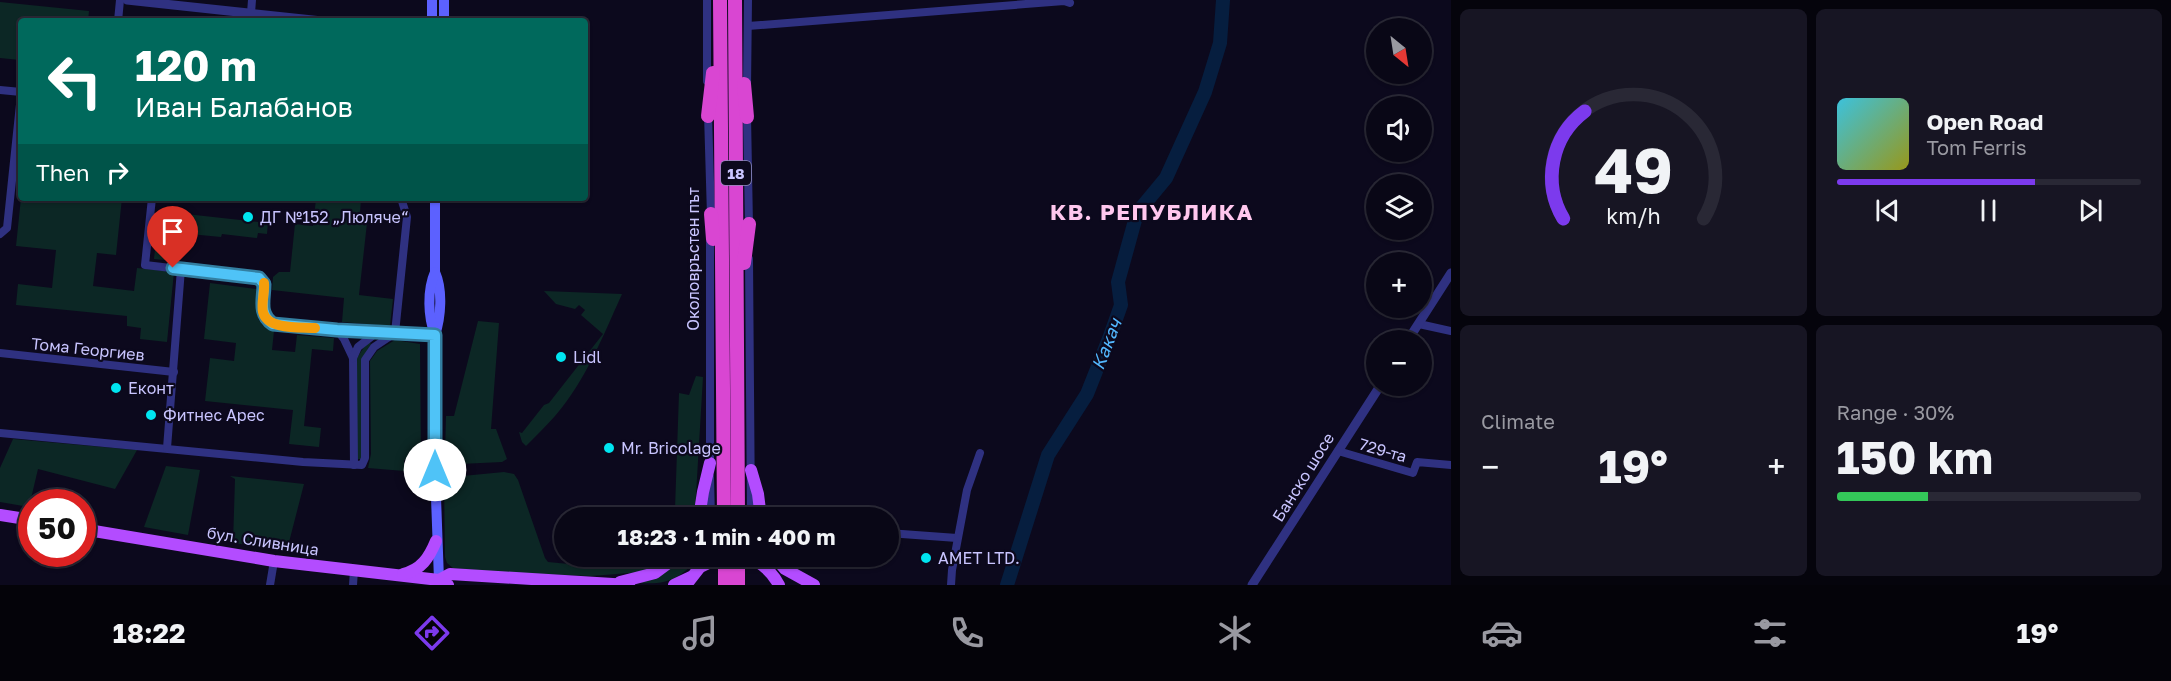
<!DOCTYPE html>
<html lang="en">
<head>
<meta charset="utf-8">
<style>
	body { margin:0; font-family:"Golos Text",sans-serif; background:#171523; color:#f1f3f6; height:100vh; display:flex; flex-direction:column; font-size:22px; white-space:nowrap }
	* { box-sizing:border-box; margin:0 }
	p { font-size:20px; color:#9999a1 }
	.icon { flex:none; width:33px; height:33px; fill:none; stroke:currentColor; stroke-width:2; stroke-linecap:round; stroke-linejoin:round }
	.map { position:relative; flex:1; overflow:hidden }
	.sheet { display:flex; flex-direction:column; gap:9px; padding:9px; background:#05040c; width:720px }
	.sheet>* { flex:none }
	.hud { position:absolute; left:18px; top:18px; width:570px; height:183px; border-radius:6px; box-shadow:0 2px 4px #0004,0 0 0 2px #292835; background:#00695c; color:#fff; overflow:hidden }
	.needle { width:39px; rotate:150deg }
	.tools { position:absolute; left:1366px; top:18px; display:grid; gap:12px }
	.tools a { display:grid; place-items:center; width:66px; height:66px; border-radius:50%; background:#090716; box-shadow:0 2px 4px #0004,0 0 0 2px #292835; font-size:30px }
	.speed { position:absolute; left:18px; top:489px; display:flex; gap:12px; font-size:30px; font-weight:700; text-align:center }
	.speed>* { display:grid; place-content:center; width:78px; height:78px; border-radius:50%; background:#090716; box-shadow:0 2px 4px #0004,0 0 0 2px #292835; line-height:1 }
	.speed .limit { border:9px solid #d22; background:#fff; color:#111 }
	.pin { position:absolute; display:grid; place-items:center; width:51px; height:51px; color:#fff; margin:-62px -26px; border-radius:50% 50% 50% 0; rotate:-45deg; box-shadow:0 0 6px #0007 }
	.pin .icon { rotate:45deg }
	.me { position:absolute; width:66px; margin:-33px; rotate:0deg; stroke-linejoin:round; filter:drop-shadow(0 0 4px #0008) }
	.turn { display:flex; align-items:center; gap:21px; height:126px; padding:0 18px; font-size:27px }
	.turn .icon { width:78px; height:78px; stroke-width:2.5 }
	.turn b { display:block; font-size:42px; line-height:51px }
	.then { display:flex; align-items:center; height:57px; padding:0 18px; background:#0003; gap:12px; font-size:22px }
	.big { font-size:45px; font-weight:700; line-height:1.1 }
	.sheet .widget { flex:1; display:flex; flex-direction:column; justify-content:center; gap:9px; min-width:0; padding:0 21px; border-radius:9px; background:#171523 }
	.sheet .dial { align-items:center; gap:0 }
	.dial svg { height:156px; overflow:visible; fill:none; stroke:#292835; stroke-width:7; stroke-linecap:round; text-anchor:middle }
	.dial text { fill:#f1f3f6; stroke:none }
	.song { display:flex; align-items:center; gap:18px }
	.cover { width:72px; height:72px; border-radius:9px; background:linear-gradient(135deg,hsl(190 70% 55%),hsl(60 70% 35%)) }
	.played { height:6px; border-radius:3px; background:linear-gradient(90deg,#7c3aed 65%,#292835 65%) }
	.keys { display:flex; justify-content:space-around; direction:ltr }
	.heat { display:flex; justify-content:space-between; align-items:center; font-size:33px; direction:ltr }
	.charge { height:9px; border-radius:4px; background:linear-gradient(90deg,#34c759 30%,#292835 0) }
	.sheet .tiles { flex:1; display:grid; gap:9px; grid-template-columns:repeat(2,1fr) }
	.trip { position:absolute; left:554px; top:507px; width:345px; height:60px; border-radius:30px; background:#090716; box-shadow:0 2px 4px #0004,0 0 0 2px #292835; font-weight:700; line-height:60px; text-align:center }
	.dock { display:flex; height:96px; justify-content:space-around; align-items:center; background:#040309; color:#9999a1 }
	.dock .icon { width:42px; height:42px }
	.dock .active { color:#7c3aed }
	.dock b { font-size:27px; color:#f1f3f6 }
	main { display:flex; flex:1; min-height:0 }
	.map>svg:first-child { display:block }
</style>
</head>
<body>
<main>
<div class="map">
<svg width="1451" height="585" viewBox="0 0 1451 585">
	<rect width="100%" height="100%" fill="#0c091d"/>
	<g fill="#0c2725">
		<path d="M0,2l89,9 -1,10h-67v63h-3l2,-24 -20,-2z"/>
		<path d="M21,198h101l-6,57 -19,-2 -4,33 41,5 3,-23 37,4 -7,70 -27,-3 1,-11 -14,-2v-10l-111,-11 2,-21 34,4 4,-38 -40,-4z"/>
		<path d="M307,198h54l-1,15 8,1 -9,81 34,4 -3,27 -48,-4 2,-24 -72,-8 1,-13 6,-5h11l5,-48 18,2 3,-27z"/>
		<path d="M159,211l109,12 -1,11 -9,-1 -1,5 -35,-4 -1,3 -52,-5 -4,28 -11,-1z"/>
		<path d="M210,283l46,6c3,18 -6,34 18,42l-2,19 23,2 2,-17 37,3 -1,13 -21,-2 -8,77 17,2 -2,19 -30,-3 4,-34 -88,-9 5,-43 24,3 2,-18 -32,-4z"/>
		<path d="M544,291l78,3c-19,42 -36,86 -67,122 -9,10 -19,20 -29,30l-4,-4 -3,-10 3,1 22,-28 5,-2 54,-69 -22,-19 4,-5 -6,-5 -4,4 -19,-5z"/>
		<path d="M478,321l21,2 -8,106h5l11,30 -5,3 -42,2 -10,-1 -5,-9 1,-38h8z"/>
		<path d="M395,340l25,4 1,116h-17v11l-36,-3 3,-14 -1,-93 7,-10z"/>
		<path d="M368,341l3,3 -9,15v100h-5v-101z"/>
		<path d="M696,376l7,1 -8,135 -2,5h-4v-5l-14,-3 4,-116 10,2z"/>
		<path d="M13,439l124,11 -22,39 -77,-20 -9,38 -29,-5v-34z"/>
		<path d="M166,466l34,4 -12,65 -44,-8z"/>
		<path d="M504,472l10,2 4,6 27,78 3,4 52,5 48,-10h21l-14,9 -13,6 -51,4 -81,-3 -57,-5 -6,-5 -2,-6 -1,-75 8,-5z"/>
		<path d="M230,476l74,8 -17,66 -54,-7 2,-64z"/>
		<path d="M682,557h18c-20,20 -29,28 -60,26z"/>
	</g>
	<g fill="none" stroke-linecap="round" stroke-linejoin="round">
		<path stroke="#061e3f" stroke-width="14" d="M1007,585l41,-130 39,-61 23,-58 11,-31 -3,-23 19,-69 29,-35 39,-86 15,-49 3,-43"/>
		<g stroke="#2f3181" stroke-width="8">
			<path d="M251,13l1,-13"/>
			<path d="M118,21l2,-21"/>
			<path d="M748,26l316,-25 6,2"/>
			<path d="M707,81v-81"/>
			<path d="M747,88l1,-88"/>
			<path d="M0,90l21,2"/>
			<path d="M708,114l3,102"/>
			<path d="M747,115l2,111"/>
			<path d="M152,198l-7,67 114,13 5,6c0,15 -6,30 9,40l64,6 98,5"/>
			<path d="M0,234l7,-6 14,-133"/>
			<path d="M749,259l2,259"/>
			<path d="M1419,324l32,7"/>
			<path d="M337,330l7,9 9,19 1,107"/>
			<path d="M0,353l174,19"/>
			<path d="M353,358l5,-11 18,-14"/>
			<path d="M0,433l303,29 59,3 3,-7v-98l9,-13 21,-14 12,-116 -6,-19"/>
			<path d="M167,448l14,-179"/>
			<path d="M1338,451l75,22 4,-11 34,3"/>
			<path d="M710,465v-228"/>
			<path d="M710,477l1,41"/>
			<path d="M888,533l69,5"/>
			<path d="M270,585l4,-24"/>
			<path d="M353,585l1,-15"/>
			<path d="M951,585l1,-15 15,-80 13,-37"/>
		</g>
		<g stroke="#2f3181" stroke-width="9">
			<path d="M127,0l195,21"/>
			<path d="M1408,340l43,-67"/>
			<path d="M1252,585l128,-199"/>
		</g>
		<g stroke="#5c61ff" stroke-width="10">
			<path d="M432,0v21"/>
			<path d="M444,21v-21"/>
			<path d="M435,198v74c8,18 6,45 0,63v135l4,110"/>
			<path d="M435,335c-7,-18 -8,-45 0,-63"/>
		</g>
		<g stroke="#b34cff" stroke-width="12">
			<path d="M751,470l7,24 3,24"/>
			<path d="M0,515l32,5"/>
			<path d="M699,518l4,-26 7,-29"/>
			<path d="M82,529l192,32 165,19 9,5"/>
			<path d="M742,556c17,4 29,14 37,29"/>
			<path d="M774,556l11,13 29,16"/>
			<path d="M403,574c18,-4 26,-16 33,-33"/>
			<path d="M439,580l11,-6 179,11"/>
			<path d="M620,582l35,-9 23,-17"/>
			<path d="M674,585l17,-8"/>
			<path d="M686,585l14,-18 23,-11"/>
		</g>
		<g stroke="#d946d2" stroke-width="14">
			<path d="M720,0l4,518"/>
			<path d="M735,0l3,518"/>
			<path d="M744,84l3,33"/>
			<path d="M708,116l5,-43"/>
			<path d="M711,214l2,25"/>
			<path d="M744,263l5,-39"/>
			<path d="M725,556v29"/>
			<path d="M738,585v-29"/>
		</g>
	</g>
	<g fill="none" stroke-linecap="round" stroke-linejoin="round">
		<defs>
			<path id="route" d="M173,268l86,10 5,6c0,15 -6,30 9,40l64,6 98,5v135"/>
		</defs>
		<use href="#route" stroke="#337fa1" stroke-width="15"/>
		<use href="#route" stroke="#4fc3f7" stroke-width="10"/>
		<path stroke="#f59e0b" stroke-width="10" d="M264,283c1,9 -3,20 -1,29 4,18 38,15 52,16"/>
	</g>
	<g fill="#00e5f0" stroke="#0c091d" stroke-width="2">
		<circle cx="248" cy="217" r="6"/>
		<circle cx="561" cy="357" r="6"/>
		<circle cx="116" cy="388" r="6"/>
		<circle cx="151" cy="415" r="6"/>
		<circle cx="609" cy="448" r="6"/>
		<circle cx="926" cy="558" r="6"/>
	</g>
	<g text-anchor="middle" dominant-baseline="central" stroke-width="4.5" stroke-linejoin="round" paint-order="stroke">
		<rect fill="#0c091d" stroke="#908dbb" stroke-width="1.5" x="721" y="161" width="30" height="24" rx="4.5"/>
		<g font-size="15" font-weight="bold" fill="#c9c5ff">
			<text x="736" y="173">18</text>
		</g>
		<g font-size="16" fill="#c9c5ff" stroke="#0c091d" text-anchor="start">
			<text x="260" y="217">ДГ №152 „Люляче“</text>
			<text x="573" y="357">Lidl</text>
			<text x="128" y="388">Еконт</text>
			<text x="163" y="415">Фитнес Арес</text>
			<text x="621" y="448">Mr. Bricolage</text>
			<text x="938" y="558">AMET LTD.</text>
		</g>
		<g font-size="16" fill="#c9c5ff" stroke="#0c091d">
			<text transform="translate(693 259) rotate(-90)">Околовръстен път</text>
			<text transform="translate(88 349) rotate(6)">Тома Георгиев</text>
			<text transform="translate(1383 450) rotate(16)">729-та</text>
			<text transform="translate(1303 477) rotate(-58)">Банско шосе</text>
			<text transform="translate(263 541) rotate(9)">бул. Сливница</text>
		</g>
		<g font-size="18" font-style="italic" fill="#53b8ff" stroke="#0c091d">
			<text transform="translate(1106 344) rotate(-69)">Какач</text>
		</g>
		<g font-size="22" font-weight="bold" letter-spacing="1.5" fill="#ffc7ee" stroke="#0c091d">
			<text x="1152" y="211">КВ. РЕПУБЛИКА</text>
		</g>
	</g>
</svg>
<div class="tools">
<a><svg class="needle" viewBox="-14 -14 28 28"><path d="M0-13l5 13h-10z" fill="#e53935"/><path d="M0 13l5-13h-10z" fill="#9999a1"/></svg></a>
<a><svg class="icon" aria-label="sound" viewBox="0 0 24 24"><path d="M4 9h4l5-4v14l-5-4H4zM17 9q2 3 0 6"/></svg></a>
<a><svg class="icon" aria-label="layers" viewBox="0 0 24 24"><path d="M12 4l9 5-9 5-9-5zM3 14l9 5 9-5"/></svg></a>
<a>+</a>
<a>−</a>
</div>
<div class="speed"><div class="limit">50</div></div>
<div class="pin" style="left:173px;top:268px;background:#d93025"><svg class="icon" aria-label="arrive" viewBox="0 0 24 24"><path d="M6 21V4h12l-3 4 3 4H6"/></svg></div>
<svg class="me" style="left:435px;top:470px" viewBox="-20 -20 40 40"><circle r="19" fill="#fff"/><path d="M0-13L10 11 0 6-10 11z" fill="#4fc3f7"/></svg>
<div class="trip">18:23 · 1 min · 400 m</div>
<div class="hud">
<div class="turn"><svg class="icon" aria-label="left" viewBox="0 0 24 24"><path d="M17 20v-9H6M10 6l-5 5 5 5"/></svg><div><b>120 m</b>Иван Балабанов</div></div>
<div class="then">Then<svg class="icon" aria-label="right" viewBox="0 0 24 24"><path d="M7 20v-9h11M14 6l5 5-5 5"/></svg></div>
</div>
</div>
<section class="sheet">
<div class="tiles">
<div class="widget dial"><svg viewBox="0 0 100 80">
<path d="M14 69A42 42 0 1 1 86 69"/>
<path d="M14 69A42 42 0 0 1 25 14" stroke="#7c3aed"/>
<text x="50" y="56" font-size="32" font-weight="700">49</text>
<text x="50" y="72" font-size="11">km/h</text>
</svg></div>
<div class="widget">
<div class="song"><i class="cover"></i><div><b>Open Road</b><p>Tom Ferris</p></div></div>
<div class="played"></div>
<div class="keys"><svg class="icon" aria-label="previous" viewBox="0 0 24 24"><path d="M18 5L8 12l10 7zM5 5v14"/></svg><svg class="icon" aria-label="pause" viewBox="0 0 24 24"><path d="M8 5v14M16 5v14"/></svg><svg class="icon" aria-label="next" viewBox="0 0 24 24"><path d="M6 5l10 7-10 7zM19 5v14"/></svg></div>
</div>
<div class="widget"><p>Climate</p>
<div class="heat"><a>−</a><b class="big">19°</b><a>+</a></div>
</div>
<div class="widget"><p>Range · 30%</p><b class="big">150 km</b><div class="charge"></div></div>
</div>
</section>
</main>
<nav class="dock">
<b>18:22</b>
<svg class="icon active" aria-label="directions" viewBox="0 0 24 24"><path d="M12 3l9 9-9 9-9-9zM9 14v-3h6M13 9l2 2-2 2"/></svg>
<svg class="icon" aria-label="music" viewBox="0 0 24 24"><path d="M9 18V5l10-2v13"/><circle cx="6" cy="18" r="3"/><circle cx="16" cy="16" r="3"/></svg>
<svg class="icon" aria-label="phone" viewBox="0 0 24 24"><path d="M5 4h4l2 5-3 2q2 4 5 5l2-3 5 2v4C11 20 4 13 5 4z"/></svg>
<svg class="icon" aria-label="climate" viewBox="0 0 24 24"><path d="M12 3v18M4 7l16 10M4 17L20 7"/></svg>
<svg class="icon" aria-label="car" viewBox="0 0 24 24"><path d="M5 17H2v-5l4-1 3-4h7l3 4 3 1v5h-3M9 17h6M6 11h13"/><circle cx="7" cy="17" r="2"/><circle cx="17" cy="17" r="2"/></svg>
<svg class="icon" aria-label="filters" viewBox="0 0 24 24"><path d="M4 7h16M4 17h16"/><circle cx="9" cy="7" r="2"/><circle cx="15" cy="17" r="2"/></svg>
<b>19°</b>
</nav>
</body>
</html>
